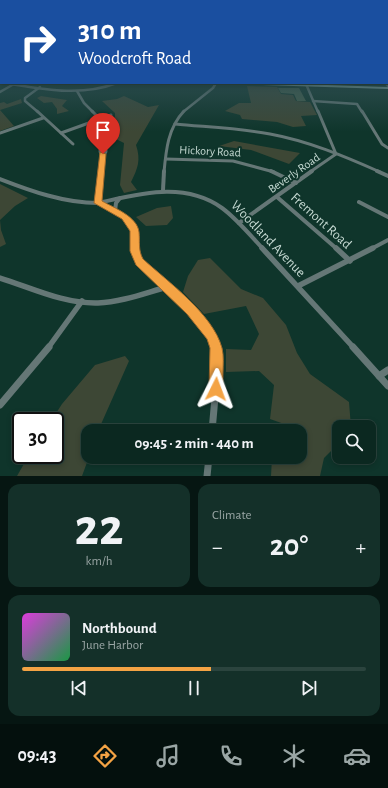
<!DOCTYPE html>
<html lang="en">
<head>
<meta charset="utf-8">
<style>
	body { margin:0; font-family:"Alegreya Sans",sans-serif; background:#143029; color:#f1f3f6; height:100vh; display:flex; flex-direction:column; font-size:15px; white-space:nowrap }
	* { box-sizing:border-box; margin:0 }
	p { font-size:13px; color:#9aa6a5 }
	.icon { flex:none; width:22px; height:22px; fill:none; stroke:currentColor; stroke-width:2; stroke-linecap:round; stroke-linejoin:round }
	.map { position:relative; height:476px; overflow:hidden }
	.details { display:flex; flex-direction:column; gap:8px; padding:8px; background:#061612; flex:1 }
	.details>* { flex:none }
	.guide { position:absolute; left:0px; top:0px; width:388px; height:84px; box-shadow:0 2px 6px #0003,0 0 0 1px #2b443e; background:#1a4fa0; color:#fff; overflow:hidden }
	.tools { position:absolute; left:332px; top:420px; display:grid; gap:8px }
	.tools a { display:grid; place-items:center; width:44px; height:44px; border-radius:8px; background:#0b2820; box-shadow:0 2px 6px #0003,0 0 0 1px #2b443e; font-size:20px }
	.speed { position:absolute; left:12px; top:412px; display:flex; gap:8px; font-size:20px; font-weight:700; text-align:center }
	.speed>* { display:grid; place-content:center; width:52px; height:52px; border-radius:50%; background:#0b2820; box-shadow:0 2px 6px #0003,0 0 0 1px #2b443e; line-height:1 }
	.speed .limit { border:2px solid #111; border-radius:6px; background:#fff; color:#111 }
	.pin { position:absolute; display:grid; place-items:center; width:34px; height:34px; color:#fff; margin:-41px -17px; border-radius:50% 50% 50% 0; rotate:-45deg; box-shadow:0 0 4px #0007 }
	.pin .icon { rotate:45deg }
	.me { position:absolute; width:44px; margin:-22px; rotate:3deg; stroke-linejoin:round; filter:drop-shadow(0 0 3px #0008) }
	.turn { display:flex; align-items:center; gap:14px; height:84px; padding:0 12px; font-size:18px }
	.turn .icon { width:52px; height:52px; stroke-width:2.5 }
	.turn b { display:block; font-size:28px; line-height:34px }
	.big { font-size:30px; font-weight:600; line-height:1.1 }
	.details .tile { flex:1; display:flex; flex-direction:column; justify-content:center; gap:6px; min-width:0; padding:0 14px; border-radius:12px; background:#143029 }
	.details .dial { align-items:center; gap:0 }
	.dial b { font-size:52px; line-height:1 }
	.song { display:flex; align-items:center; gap:12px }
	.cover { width:48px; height:48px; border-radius:6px; background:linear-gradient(135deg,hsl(300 70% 55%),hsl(140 70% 35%)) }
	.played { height:4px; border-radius:2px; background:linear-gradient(90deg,#f4a344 55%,#2b443e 55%) }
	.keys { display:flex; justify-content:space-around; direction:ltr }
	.heat { display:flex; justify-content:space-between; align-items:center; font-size:22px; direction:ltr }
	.details .tiles { flex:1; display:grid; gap:8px; grid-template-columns:1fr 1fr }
	.tile:last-child { grid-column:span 2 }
	.trip { position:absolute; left:81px; top:424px; width:226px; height:40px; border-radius:12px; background:#0b2820; box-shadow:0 2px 6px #0003,0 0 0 1px #2b443e; font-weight:600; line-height:40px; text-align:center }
	.dock { display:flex; height:64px; justify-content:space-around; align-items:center; background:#04100d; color:#9aa6a5 }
	.dock .icon { width:28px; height:28px }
	.dock .current { color:#f4a344 }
	.dock b { font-size:18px; color:#f1f3f6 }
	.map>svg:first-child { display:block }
</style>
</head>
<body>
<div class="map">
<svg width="388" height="476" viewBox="0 0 388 476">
	<rect width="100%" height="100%" fill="#0f352b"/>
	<g fill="#3d4735">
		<path d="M247,86l30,1 4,7 12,1 3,6 14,1 7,13 -16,1 5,10 -13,1 -16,-5 -35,-3 -2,-4 -15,-4 14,-8h12z"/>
		<path d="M41,96l26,4 -5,6 7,5 -12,3v-5l-5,-7 -8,1 -7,-5z"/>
		<path d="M124,96l24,11 11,-2 -23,40c5,15 2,23 -5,37l6,8 -13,3 -4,-8 4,-42 -8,-4 -5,-6 7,-7v-5l-3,-3v-5l-13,-12 15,-2z"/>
		<path d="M21,99l1,4 -22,7 14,16 -14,5v-28l4,-1 3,2z"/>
		<path d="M234,141l66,12 -11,11 -38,-14 -32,-4z"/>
		<path d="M0,184l28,14 -13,8 -15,14 1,10 5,14 -6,3z"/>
		<path d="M171,206l2,12 -6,7 -21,1 -10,-9 21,-9z"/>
		<path d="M210,258l31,31 22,9 23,27 11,28 13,21 39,28 2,25h-12v16l-15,15 -4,18h-49l1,-19h28v-26h-14l1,-6 -17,-6 4,-34 -15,-14 -33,1v-23l25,1 8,-16 -13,-28 -42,8 -21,-22 5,-16 10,-16z"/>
		<path d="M125,356l4,5 -31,70h-10l1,26 -7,19h-65l12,-21h26v-34h-4l11,-17 33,-39z"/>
	</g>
	<path fill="#465f4c" d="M278,88h21l7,13h-9l-3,-7 -13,-1z"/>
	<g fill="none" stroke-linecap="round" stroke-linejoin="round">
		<g stroke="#657776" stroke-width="2.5">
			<path d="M5,83c38,6 75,14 112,0"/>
			<path d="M386,83l2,3"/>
			<path d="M306,84l12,28"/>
			<path d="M77,91l7,12 9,9"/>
			<path d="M0,92l14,-8"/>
			<path d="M313,101l44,3 5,8"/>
			<path d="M38,112l-13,-11v-3l15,-11"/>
			<path d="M183,112l30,-24 3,-5"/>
		</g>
		<g stroke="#657776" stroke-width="3">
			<path d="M37,111l36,33"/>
			<path d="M92,111l8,8"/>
			<path d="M362,111l20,33 6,4"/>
			<path d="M175,124c31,3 64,4 95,10 38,7 74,22 110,38"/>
			<path d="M0,133l43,-15"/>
			<path d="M61,133l50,-18"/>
			<circle cx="103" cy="151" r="3"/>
			<path d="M166,159l67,2 41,11"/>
			<path d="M101,172l2,-18"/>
			<path d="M164,172c2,-22 4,-44 20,-61"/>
			<path d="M310,172l26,-18 -18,-43"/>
		</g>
		<g stroke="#657776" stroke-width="4">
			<path d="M101,171l-3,32 27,14 9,13v19"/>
			<path d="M271,171l25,12"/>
			<path d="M377,171l11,5"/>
			<path d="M0,179c31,12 64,24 98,24 42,-9 86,-22 124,5 15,11 28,27 41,41"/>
			<path d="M163,190l1,-19"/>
			<path d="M277,197l60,52"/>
			<path d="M359,202l29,15"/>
			<path d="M115,211l1,-8 4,-5"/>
			<path d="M239,223l73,-52"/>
			<path d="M371,249l17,-9"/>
		</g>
		<g stroke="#657776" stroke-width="5.5">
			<path d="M134,248c1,19 42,48 56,62 11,11 21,24 26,38"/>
			<path d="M262,248l92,100"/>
			<path d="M336,248l14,13"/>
			<path d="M0,278c32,10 64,26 98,25 24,-1 47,-10 69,-16"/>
			<path d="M298,286l75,-38"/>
			<path d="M48,348l34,-47"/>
		</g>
		<g stroke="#657776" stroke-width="7">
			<path d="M353,347l35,39"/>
			<path d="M379,376l9,-6"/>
			<path d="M0,405l49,-58"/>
			<path d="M212,431l5,-56 -1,-28"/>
			<path d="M207,476l2,-19"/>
		</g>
		<path fill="#9abfbe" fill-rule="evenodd" d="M230,83h37l121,4v2l-156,-5z"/>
	</g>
	<linearGradient id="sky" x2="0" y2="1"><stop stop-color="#081d18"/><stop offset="0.5" stop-color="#315155"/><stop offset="1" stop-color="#315155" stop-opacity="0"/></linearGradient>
	<rect width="388" height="132" fill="url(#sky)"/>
	<path fill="#f4a344" stroke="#9f6a2c" d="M100,152l6,2 -4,47c12,7 35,15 37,31 1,10 -1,18 4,27 25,23 70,55 79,89 2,8 1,17 1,25 0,7 0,14 -3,21l-4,2 -5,-2 -2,-5 1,-41 -3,-9 -20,-25 -51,-49 -6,-14v-20l-8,-12 -28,-16z"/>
	<g text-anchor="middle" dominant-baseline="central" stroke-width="4" stroke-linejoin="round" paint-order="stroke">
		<g font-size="12" fill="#c6dad3" stroke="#0f352b">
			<text transform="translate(210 151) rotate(3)">Hickory Road</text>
			<text transform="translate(294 173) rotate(-35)">Beverly Road</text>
		</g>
		<g font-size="14" fill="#c6dad3" stroke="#0f352b">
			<text transform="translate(321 221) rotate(42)">Fremont Road</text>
			<text transform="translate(268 239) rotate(46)">Woodland Avenue</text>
		</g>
	</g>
</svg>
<div class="tools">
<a><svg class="icon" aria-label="search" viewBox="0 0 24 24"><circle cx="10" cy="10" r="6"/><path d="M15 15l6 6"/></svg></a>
</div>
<div class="speed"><div class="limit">30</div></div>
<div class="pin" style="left:103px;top:154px;background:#d93025"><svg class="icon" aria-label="arrive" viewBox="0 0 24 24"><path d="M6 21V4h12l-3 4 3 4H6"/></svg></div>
<svg class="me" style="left:216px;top:389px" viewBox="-20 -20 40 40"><path d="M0-17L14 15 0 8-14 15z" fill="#f4a344" stroke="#fff" stroke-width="4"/></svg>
<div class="trip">09:45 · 2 min · 440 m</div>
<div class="guide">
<div class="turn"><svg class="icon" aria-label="right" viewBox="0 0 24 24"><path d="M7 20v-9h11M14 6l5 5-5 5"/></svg><div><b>310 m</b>Woodcroft Road</div></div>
</div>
</div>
<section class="details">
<div class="tiles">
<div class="tile dial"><b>22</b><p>km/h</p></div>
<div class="tile"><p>Climate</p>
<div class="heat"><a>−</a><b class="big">20°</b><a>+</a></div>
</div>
<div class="tile">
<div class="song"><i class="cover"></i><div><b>Northbound</b><p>June Harbor</p></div></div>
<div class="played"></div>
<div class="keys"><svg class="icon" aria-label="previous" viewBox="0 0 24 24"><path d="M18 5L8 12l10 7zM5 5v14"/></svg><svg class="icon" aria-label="pause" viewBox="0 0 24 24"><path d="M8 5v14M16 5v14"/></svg><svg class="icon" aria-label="next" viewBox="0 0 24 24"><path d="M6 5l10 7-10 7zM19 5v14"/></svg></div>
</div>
</div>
</section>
<nav class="dock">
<b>09:43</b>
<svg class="icon current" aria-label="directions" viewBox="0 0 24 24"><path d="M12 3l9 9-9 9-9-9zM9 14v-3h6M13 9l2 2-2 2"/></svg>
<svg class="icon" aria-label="music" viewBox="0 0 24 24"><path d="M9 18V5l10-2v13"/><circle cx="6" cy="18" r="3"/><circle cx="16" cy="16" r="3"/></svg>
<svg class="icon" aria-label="phone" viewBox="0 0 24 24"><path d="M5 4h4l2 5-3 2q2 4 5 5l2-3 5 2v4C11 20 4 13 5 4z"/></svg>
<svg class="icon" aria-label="climate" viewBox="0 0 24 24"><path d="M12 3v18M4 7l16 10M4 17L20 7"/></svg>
<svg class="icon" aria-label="car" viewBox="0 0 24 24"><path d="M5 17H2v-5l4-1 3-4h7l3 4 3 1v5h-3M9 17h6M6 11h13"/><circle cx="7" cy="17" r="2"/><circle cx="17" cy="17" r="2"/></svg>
</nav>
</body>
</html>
